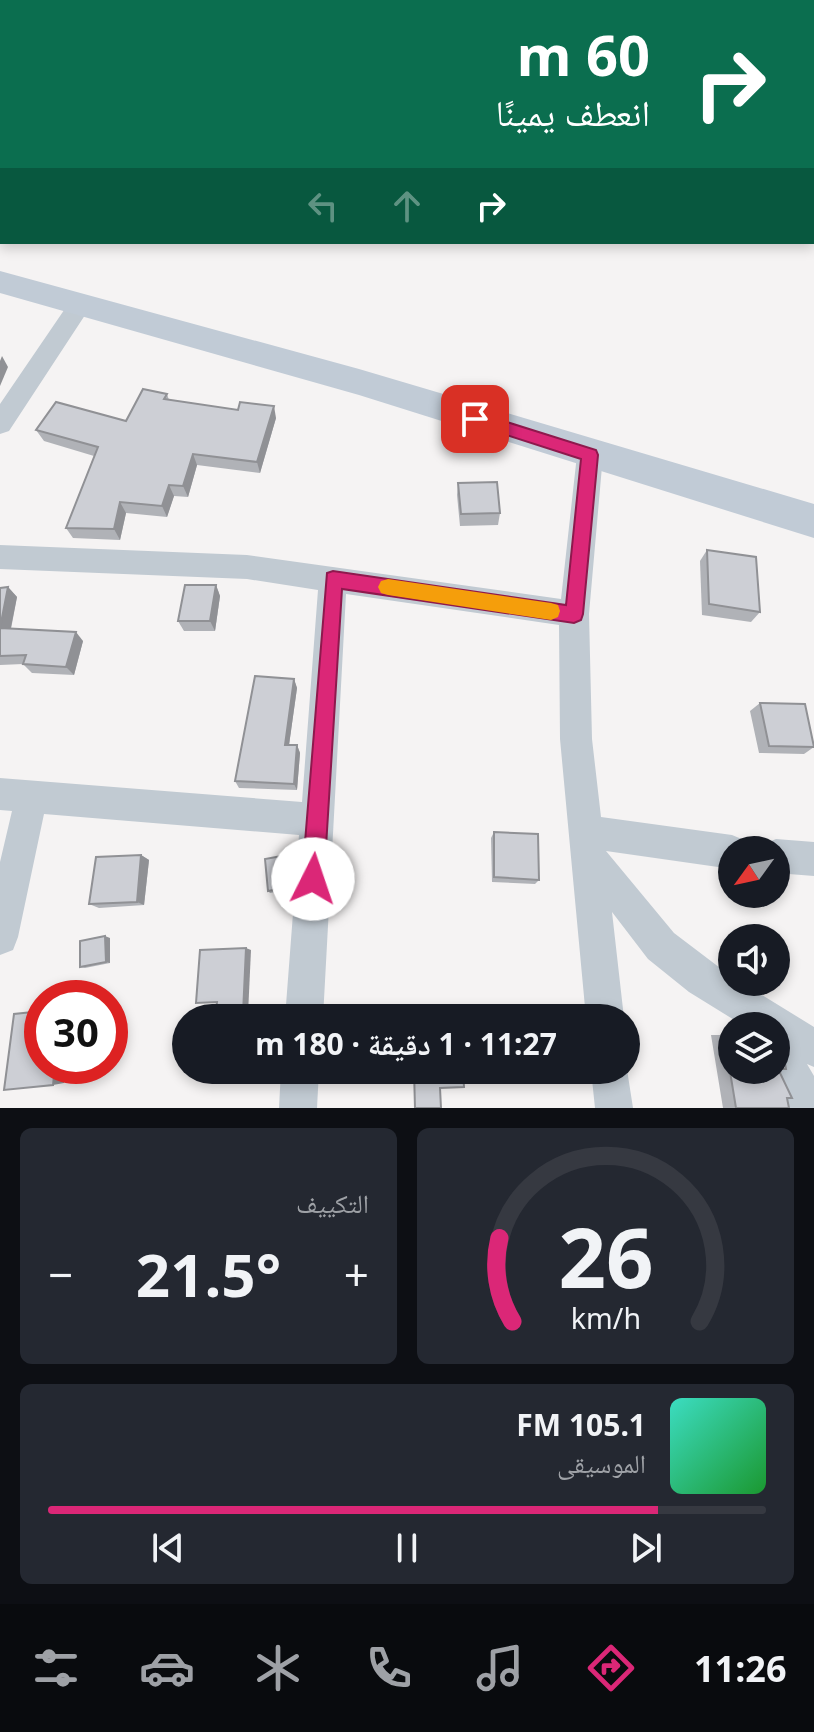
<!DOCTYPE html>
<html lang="ar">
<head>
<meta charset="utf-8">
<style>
	body { margin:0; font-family:"Noto Sans","Noto Naskh Arabic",sans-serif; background:#242831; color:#f1f3f6; direction:rtl; height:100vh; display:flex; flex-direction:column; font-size:30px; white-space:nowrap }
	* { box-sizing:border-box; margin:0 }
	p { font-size:26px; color:#9ea1a6 }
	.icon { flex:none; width:44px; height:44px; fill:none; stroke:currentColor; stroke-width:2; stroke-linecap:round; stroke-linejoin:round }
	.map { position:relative; height:1108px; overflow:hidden; direction:ltr }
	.drawer { display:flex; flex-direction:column; gap:20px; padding:20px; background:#0d0f14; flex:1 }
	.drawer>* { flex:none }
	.top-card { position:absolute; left:0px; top:0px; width:814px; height:244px; box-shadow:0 4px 12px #0003; direction:rtl; background:#0b6e4f; color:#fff; overflow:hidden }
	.needle { width:52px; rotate:237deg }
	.fabs { position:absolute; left:718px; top:836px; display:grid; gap:16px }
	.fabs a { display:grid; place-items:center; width:72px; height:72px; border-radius:50%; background:#171b24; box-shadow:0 4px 12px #0003; font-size:40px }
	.speed { position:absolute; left:24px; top:980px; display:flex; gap:16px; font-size:40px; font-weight:700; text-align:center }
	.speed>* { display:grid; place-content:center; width:104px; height:104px; border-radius:50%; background:#171b24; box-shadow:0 4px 12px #0003; line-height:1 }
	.speed .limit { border:12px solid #d22; background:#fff; color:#111 }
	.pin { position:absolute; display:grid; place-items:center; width:68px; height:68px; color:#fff; margin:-34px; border-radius:16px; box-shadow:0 4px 12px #0006 }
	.me { position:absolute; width:88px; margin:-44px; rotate:4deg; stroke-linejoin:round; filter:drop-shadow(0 0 6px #0008) }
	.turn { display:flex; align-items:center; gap:28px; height:168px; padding:0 32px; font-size:36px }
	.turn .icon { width:104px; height:104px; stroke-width:2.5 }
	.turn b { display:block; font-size:56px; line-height:68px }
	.lanes { display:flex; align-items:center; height:76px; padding:0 32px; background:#0003; justify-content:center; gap:40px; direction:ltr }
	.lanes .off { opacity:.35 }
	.big { font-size:60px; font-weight:700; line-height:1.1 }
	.drawer .card { flex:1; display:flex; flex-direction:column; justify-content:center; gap:12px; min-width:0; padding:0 28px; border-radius:12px; background:#242831 }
	.drawer .dial { align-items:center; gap:0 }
	.dial svg { height:208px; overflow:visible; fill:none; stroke:#363941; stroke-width:7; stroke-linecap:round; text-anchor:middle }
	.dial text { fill:#f1f3f6; stroke:none }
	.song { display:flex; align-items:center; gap:24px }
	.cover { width:96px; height:96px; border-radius:12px; background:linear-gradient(135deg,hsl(170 70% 55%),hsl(130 70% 35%)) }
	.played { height:8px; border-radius:4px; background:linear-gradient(90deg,#db2777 85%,#363941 85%) }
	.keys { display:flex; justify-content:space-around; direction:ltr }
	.heat { display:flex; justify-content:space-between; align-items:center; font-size:44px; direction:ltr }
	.drawer .tiles { flex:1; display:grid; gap:20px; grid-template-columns:1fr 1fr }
	.card:last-child { grid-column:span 2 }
	.trip { position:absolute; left:172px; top:1004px; width:468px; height:80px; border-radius:40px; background:#171b24; box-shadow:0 4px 12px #0003; font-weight:700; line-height:80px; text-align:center; direction:rtl }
	.tab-bar { display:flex; height:128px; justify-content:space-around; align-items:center; background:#090b0e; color:#9ea1a6 }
	.tab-bar .icon { width:56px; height:56px }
	.tab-bar .active { color:#db2777 }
	.tab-bar b { font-size:36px; color:#f1f3f6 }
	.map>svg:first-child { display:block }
</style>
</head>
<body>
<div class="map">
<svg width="814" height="1108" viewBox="0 0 814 1108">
	<rect width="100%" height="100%" fill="#f5f3f3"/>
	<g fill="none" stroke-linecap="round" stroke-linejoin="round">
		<g fill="#c1cad2" fill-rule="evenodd">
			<path d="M81,295l8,2 4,6 -4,6 -80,122 -9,3v-30l73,-107z"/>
			<path d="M590,445l9,3 4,7 -14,159 3,125 9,78 131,18 12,5 4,10h-16v19l-126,-18 68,82 58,44v5h9l73,45v40l-7,-3 7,12v32h-24l-22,-38h8v-44h-32l-55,-34 -41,-33 -36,-47 12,106h-38l-26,-279 -1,-114 -213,-31 -23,424h-38l14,-183 -255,-21 -26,123 -5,13 -13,5v-93l12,-51 -12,-1v-32l302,24 16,-212 -71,-11 -247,-10v-24l247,10 314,44 16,-144 4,-7z"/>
			<path d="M776,839l38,3v34l-38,-3v-23h-14l2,-6z"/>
			<path d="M626,1063l7,45h-38l-4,-38h35z"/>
			<path d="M281,1070h38l-2,38h-38z"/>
		</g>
		<path fill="#c1cbd6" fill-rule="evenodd" d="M0,271l359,98 455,135v34l-455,-143 -359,-102z"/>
	</g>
	<g fill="#b0b2b7">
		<path d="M167,394l2,6 107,18 -16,55 -63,-8 -9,32 -14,-1 -7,21 -41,-4 -6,27 -47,-2 -7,-10 28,-72 -50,-15 -8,-11 90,-9z"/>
		<path d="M458,483l42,30 -2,12 -38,1 -3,-31z"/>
		<path d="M707,550l53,62 -9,10 -49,-7 -2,-54z"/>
		<path d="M216,585l4,11 -5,35h-31l-6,-10z"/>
		<path d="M8,587l9,10 -6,32 72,12 -9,34 -42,-2 -9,-9 -23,1v-77z"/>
		<path d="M294,679l3,9 -8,57h8l3,8 -3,37 -58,-2 -4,-7z"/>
		<path d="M760,703l54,44 -10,7 -45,-1 -9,-42z"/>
		<path d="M494,832l45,48 -4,4 -43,-2 -1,-44z"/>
		<path d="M141,855l8,5 -5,45 -45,3 -10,-4z"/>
		<path d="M289,857l3,32 -22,4 -2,-2z"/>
		<path d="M110,938v25l-25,5 -5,-1z"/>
		<path d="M711,1035h21l49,34 -1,4 9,35h-66z"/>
	</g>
	<g fill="#909195">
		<path d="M2,356l6,11 -8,19v-25z"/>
		<path d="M274,406l2,12 -16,55 -3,-11z"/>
		<path d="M193,454l4,11 -9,32 -5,-11z"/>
		<path d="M169,485l5,11 -7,21 -5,-11z"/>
		<path d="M120,502l6,11 -6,27 -6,-11z"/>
		<path d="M216,585l4,11 -5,35 -5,-10z"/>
		<path d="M8,587l9,10 -8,40 -9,-9z"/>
		<path d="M76,632l7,9 -9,34 -8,-8z"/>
		<path d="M294,679l3,9 -9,64 -3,-7z"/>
		<path d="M297,745l3,8 -3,37 -3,-6z"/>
		<path d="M141,855l8,5 -5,45 -7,-3z"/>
		<path d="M287,855l2,2 3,32 -2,-2z"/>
		<path d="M105,936l5,2v25l-4,-1z"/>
		<path d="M246,948l5,2 -3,64h-5z"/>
		<path d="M55,1066h11l-2,17 -11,2z"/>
	</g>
	<g fill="#cdcfd5" stroke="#909195" stroke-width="2">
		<path d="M143,389l24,5 -3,5 74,11 2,-8 34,4 -17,56 -64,-8 -10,32 -14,-1 -7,21 -42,-4 -6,27 -48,-1 32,-81 -62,-17 20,-28 70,19z"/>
		<path d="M497,482l3,31 -39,1 -3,-31z"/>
		<path d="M707,550l49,7 4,55 -51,-8z"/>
		<path d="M185,585h31l-6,36h-32z"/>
		<path d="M8,587l-8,41 76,4 -10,35 -43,-3 3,-9 -26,1v-68z"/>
		<path d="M255,676l39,3 -9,66h12l-3,39 -59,-3z"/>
		<path d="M760,703l45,1 9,43 -45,-1z"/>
		<path d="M494,832l44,2 1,46 -45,-3z"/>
		<path d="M141,855l-4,47 -48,2 7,-47z"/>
		<path d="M287,855l3,32 -22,4 -3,-32z"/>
		<path d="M105,936l1,26 -26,5v-26z"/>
		<path d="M246,948l-3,66 24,-1v5h-52l2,-16 -21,1 4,-53z"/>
		<path d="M42,1011v55h13l-2,19 -49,5 10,-76z"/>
		<path d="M724,1035h8v35h44v-35h4l6,34h-5l-1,4 12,25h-5l2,10h-53z"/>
		<path d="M211,1070h53v2l-53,2z"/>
		<path d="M414,1070h49l1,17 -24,1 1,20h-26z"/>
	</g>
	<path fill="#db2777" stroke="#8e194d" stroke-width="2" d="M475,412l121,38 2,5 -15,159 -2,6 -7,3 -232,-34 -18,290 -3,8 -8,4 -8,-4 -3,-8 25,-306 6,-2 233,34 15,-146 -112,-36 -3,-4 3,-5z"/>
	<path fill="#f59e0b" d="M388,579l163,24 7,2 2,6 -2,6 -7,3 -163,-25 -7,-2 -3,-6 3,-6z"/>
</svg>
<div class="fabs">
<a><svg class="needle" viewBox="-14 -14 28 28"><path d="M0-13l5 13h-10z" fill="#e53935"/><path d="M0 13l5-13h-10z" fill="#9ea1a6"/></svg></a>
<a><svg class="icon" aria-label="sound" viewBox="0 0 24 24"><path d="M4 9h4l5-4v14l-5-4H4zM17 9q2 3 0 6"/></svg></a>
<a><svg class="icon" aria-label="layers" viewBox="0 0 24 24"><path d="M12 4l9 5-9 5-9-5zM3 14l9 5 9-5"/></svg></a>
</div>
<div class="speed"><div class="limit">30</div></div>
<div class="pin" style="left:475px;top:419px;background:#d93025"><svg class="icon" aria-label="arrive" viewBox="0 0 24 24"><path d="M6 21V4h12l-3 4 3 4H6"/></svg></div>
<svg class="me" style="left:313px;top:879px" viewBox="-20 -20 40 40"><circle r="19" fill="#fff"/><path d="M0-13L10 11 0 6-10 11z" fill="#db2777"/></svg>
<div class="trip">11:27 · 1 دقيقة · 180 m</div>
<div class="top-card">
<div class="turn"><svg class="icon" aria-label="right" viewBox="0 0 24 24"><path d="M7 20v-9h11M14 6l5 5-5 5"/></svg><div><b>60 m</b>انعطف يمينًا</div></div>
<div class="lanes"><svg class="icon off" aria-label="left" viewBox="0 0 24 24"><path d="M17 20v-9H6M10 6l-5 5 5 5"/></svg><svg class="icon off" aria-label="ahead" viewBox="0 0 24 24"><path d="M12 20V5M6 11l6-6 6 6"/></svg><svg class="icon" aria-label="right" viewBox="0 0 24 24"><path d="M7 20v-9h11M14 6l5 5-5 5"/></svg></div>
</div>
</div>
<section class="drawer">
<div class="tiles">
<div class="card dial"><svg viewBox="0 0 100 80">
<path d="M14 69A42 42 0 1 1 86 69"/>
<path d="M14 69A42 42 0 0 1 9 37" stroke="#db2777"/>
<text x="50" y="56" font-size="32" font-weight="700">26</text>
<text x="50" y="72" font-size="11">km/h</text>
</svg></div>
<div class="card"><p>التكييف</p>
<div class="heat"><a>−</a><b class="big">21.5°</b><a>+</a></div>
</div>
<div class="card">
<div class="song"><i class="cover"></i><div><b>105.1 FM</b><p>الموسيقى</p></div></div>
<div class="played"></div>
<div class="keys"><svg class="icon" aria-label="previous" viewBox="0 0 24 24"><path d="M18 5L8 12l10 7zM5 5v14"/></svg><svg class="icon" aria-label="pause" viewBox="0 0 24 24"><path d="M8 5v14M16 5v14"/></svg><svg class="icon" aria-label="next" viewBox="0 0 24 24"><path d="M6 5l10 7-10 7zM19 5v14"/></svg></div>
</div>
</div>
</section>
<nav class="tab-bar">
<b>11:26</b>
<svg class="icon active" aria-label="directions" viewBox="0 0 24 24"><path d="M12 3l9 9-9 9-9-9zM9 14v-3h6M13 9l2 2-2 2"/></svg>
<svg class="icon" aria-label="music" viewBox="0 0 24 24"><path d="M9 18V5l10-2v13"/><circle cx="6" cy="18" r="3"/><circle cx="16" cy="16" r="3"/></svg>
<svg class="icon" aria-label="phone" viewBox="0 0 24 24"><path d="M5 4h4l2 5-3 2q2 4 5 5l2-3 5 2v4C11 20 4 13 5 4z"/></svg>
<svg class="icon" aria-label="climate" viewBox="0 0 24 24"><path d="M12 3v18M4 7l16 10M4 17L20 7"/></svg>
<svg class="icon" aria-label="car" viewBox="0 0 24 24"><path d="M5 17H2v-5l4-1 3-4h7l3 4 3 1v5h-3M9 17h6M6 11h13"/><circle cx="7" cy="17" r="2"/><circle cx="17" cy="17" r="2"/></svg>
<svg class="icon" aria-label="filters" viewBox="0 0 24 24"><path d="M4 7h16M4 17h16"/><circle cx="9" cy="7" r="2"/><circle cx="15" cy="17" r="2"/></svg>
</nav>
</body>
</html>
